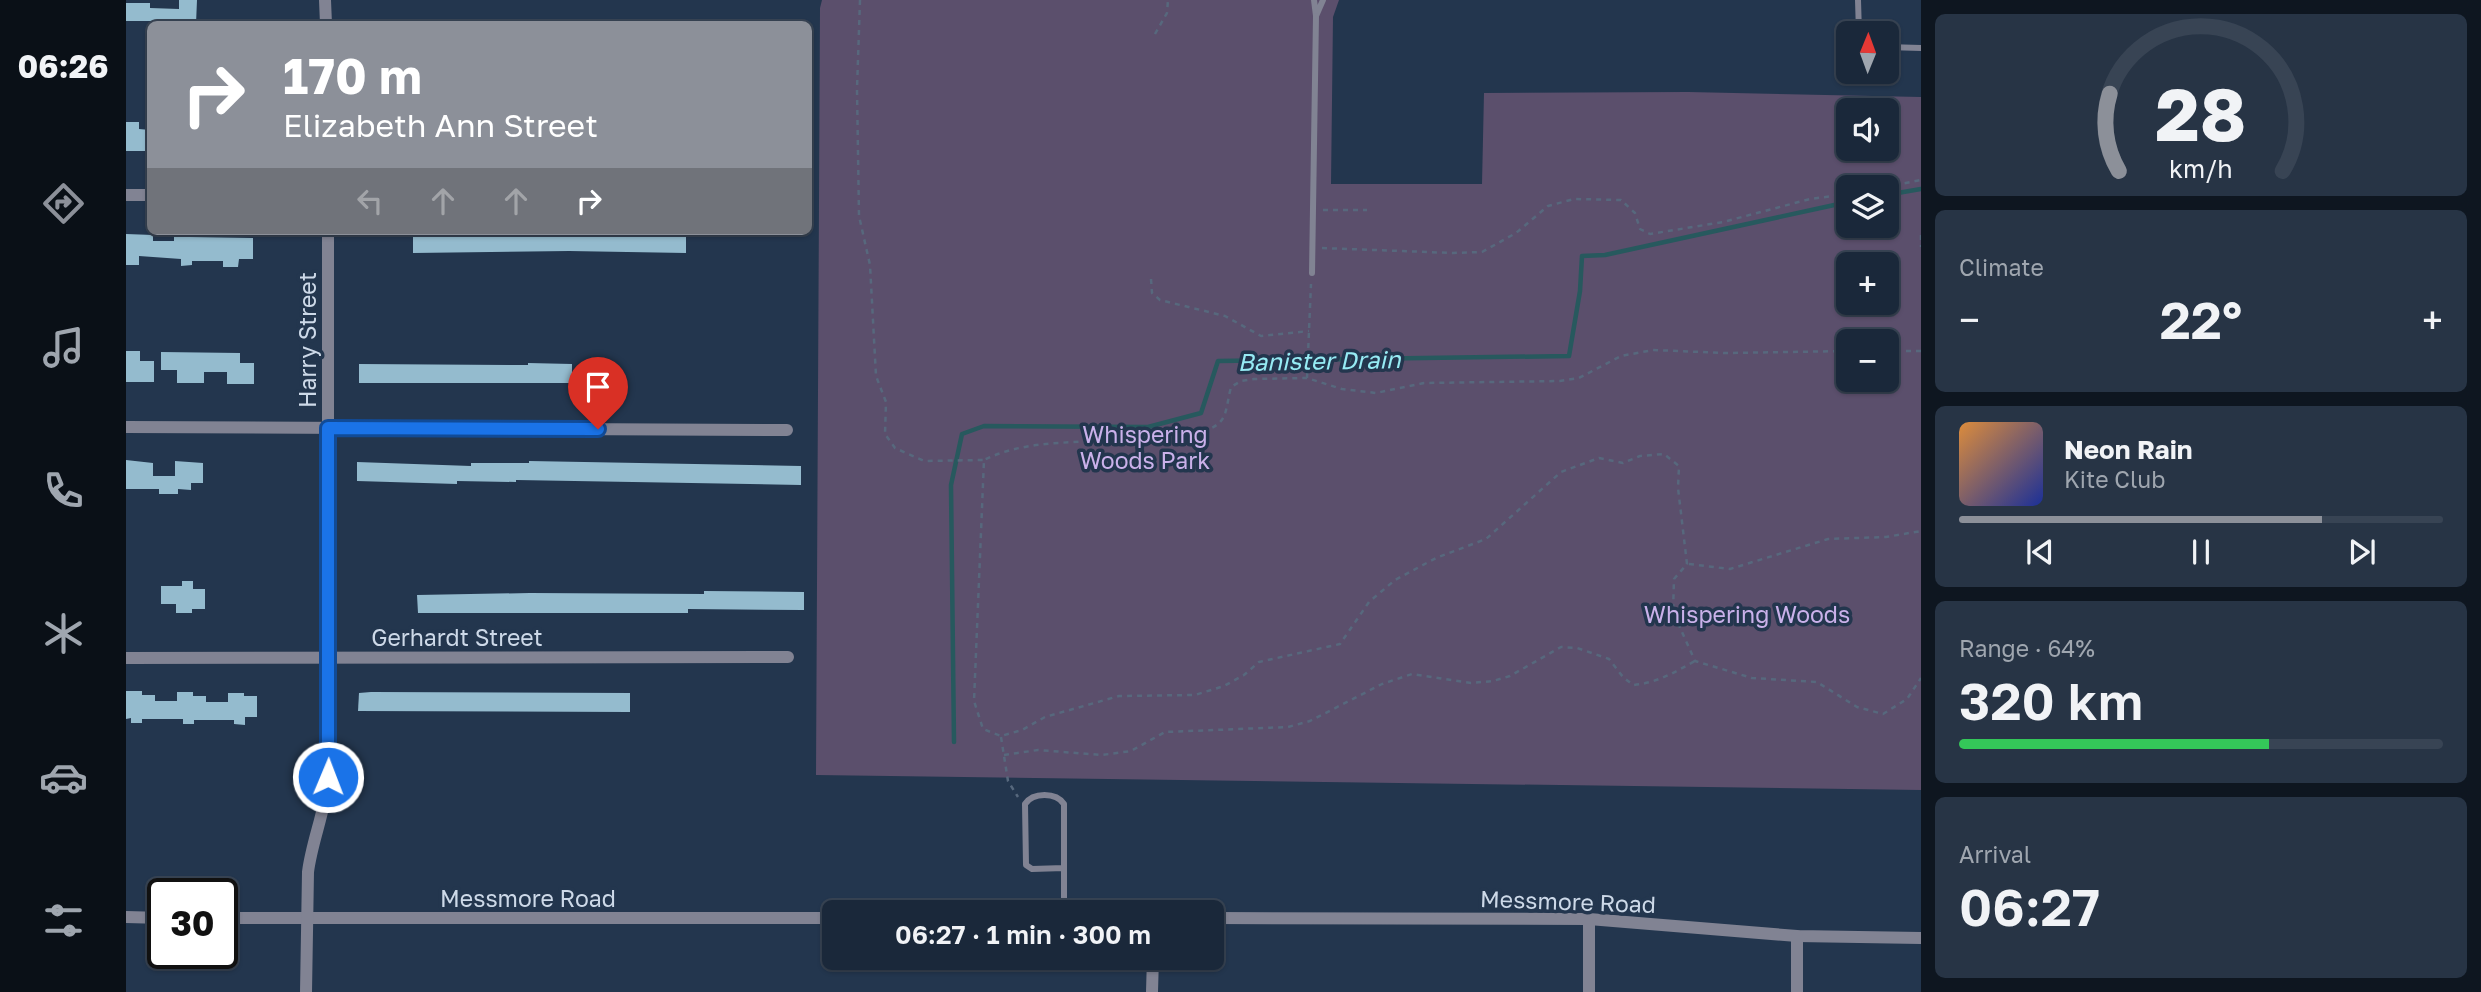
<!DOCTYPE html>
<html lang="en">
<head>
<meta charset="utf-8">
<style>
	body { margin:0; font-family:"Golos Text",sans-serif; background:#273445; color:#f1f3f6; height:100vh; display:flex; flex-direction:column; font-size:26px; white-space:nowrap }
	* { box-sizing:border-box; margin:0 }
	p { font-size:23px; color:#9fa6af }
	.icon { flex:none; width:38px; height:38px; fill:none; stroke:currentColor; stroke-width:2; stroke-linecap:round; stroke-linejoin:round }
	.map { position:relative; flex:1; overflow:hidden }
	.drawer { display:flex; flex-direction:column; gap:14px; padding:14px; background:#0e1620; width:560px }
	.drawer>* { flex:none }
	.top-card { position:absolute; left:21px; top:21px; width:665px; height:214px; border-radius:10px; box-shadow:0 2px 5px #0004,0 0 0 2px #384454; background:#8c9099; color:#fff; overflow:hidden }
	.needle { width:46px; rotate:1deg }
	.controls { position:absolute; left:1710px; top:21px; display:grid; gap:14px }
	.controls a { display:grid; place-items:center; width:63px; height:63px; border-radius:10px; background:#1a283a; box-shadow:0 2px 5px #0004,0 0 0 2px #384454; font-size:35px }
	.speed { position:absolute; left:21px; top:878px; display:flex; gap:14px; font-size:35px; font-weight:700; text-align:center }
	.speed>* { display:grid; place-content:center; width:91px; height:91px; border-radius:50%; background:#1a283a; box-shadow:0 2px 5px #0004,0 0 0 2px #384454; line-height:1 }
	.speed .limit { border:4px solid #111; border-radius:10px; background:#fff; color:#111 }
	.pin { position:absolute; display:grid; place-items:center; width:60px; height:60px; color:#fff; margin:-72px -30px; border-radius:50% 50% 50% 0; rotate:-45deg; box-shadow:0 0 7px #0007 }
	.pin .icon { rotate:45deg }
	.me { position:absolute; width:77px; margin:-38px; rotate:1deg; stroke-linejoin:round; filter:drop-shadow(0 0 5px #0008) }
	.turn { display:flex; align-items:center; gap:24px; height:147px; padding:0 21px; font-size:32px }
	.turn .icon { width:91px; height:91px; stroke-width:2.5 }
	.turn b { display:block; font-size:49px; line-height:60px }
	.lanes { display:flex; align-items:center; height:66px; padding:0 21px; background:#0003; justify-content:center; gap:35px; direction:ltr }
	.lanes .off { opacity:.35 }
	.big { font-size:52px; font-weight:600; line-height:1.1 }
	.drawer .tile { flex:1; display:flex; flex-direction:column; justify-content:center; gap:10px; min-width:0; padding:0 24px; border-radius:10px; background:#273445 }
	.drawer .dial { align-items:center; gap:0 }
	.dial svg { height:182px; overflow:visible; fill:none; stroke:#384454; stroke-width:7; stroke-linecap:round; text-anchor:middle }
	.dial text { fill:#f1f3f6; stroke:none }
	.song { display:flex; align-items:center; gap:21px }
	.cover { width:84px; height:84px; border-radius:10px; background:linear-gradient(135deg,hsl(30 70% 55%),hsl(230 70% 35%)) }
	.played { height:7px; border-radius:4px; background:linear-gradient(90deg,#8c9099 75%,#384454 75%) }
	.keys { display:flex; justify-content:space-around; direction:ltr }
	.heat { display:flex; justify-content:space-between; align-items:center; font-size:38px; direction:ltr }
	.charge { height:10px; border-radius:5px; background:linear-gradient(90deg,#34c759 64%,#384454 0) }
	.trip { position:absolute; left:696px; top:900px; width:402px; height:70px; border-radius:10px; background:#1a283a; box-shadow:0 2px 5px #0004,0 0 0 2px #384454; font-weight:600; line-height:70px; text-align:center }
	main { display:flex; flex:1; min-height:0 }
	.tabs { display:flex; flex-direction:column; width:126px; justify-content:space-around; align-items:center; background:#0a1017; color:#9fa6af }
	.tabs .icon { width:49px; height:49px }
	.tabs .current { color:#8c9099 }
	.tabs b { font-size:32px; color:#f1f3f6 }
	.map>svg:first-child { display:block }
</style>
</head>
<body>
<main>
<nav class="tabs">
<b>06:26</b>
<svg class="icon current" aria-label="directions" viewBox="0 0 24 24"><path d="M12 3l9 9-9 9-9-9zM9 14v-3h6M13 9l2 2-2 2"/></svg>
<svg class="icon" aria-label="music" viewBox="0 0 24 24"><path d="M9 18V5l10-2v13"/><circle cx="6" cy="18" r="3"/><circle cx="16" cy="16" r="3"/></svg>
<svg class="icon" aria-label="phone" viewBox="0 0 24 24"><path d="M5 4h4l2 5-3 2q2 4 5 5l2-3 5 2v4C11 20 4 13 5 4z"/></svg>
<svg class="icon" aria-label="climate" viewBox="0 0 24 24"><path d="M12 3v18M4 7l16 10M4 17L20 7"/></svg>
<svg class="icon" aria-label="car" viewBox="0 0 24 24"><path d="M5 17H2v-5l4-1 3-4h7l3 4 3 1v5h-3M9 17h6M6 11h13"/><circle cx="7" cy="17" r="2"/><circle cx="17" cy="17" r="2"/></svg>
<svg class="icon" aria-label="filters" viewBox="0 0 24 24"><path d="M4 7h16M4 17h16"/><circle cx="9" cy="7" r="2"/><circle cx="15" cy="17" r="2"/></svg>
</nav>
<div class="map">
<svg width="1795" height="992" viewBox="0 0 1795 992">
	<rect width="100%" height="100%" fill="#23364e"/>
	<path fill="#5b4f6c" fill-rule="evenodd" d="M696,0h517l-6,17 -2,167h151l2,-91 204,-1 233,5v693l-1105,-15 4,-767zM1722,110h38v39h-38zM1722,187h38v39h-38zM1722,264h38v39h-38zM1722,341h38v39h-38z"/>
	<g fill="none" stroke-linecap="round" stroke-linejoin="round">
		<g stroke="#27595e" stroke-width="4.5">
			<path d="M1760,195l35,-6"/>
			<path d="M828,742l-3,-257 11,-51 22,-8 164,1 53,-14 17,-52 351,-5 11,-65 2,-35 23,-1 243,-53"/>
		</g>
	</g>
	<g fill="#94bbce">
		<path d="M53,0h18l-1,24h-34v-3h-36v-18h24v5l29,1z"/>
		<path d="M0,122h13v7l11,1v21h-24z"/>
		<path d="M529,232l31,2v19l-117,-2 -156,2v-18l241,-1z"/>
		<path d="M48,233h16v4l63,1v21h-14l-1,8h-15v-6h-31v4l-11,1v-7l-42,-3v9h-13v-31l27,1v6h21z"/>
		<path d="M0,351h14v10h14v21h-28z"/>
		<path d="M35,352l79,1v10h14v21h-27v-12h-23v11h-27v-13h-16z"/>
		<path d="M402,363l44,1v19h-213v-19l169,1z"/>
		<path d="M0,460l27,3v13h22v-15l28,2v20h-12v7l-13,-1v5h-19v-5h-33z"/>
		<path d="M403,461l272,5v19l-285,-5v2l-59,-1v3l-100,-3v-19l114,4v-3h58z"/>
		<path d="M56,581h11v8h12v20h-13v4h-16v-9h-15v-18h21z"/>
		<path d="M578,591l100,1v18l-116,-1v4h-270l-1,-18 113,-2 174,1z"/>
		<path d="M0,691h16v4h13v6h22v-9h16v4h13v6h22v-9h16v3h13v21h-12v8l-11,-1v-4h-40v4h-11v-5h-41v4h-11v-5l-5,1z"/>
		<path d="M245,692l259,1v19l-272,-1 1,-18z"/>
	</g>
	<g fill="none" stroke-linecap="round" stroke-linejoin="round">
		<g stroke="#57687d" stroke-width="2.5" stroke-dasharray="5 5" stroke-linecap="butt">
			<path d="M734,0l-3,89 2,127 11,49 6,111 10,26 -1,32 10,14 29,13 60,-1"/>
			<path d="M1029,34l12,-21 1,-13"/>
			<path d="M1759,187l36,-7"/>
			<path d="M1197,210h44"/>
			<path d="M1795,235v12"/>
			<path d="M1196,248l131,5 29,-1 34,-19 32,-27 26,-7 47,1 14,13 5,16 10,5 73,-12 87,-23 38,-5"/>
			<path d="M1025,279l1,14 8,7 65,16 36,20 48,-5"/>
			<path d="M1722,351l-122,2 -73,-3 -32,6 -42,22 -19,3 -136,2 -48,10 -34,-4 -35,-11 -53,1 -13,2 -10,6c-7,28 -2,37 -33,46 -34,3 -68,5 -103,8 -37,2 -77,2 -111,19l-10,241 9,28 18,7 21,-6 23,-13 74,-21 76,-1 29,-9 20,-11 15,-13 81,-18 29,-42 26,-22 41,-22 50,-19 75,-67 38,-14 24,5 17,-7 24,-2 15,12 -1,22 9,76 -13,15 -1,33 22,49 57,17 65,4 40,25 26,7 24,-15 14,-21"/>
			<path d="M1760,351h35"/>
			<path d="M1181,378l4,-94"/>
			<path d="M1563,564l41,5 98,-30 58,-2 35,-6"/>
			<path d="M875,737l7,44 10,16"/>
			<path d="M878,755l34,-5 64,5 29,-4 34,-19 123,-5 22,-6 72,-37 30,-10 59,9 22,-2 17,-5 51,-29 16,1 32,11 14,18 10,8c24,-2 42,-13 62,-24"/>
		</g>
		<g stroke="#818393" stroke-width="6">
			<path d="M1188,0l2,16 7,-16"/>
			<path d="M1732,0l1,33"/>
			<path d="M1760,47l35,1"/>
			<path d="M1186,273l4,-257"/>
			<path d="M938,868l-32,1 -6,-4 -1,-61c8,-12 31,-12 39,0v108"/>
		</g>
		<g stroke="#818393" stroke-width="12">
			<path d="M199,0l1,24"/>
			<path d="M0,195h24"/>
			<path d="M0,427l661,3"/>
			<path d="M0,658l662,-1"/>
			<path d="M0,917l37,1"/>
			<path d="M96,918h613"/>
			<path d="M1087,918l376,1 208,17 124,2"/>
			<path d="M180,992l2,-120c4,-32 18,-62 20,-95v-546"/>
			<path d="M1026,992l1,-35"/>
			<path d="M1463,992v-73"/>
			<path d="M1671,992v-56"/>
		</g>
	</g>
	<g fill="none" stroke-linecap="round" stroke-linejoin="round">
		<defs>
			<path id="route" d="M202,777v-349l270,1"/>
		</defs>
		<use href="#route" stroke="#114b97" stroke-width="18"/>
		<use href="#route" stroke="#1a73e8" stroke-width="12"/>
	</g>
	<g text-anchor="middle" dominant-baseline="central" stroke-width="7" stroke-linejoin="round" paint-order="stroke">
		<g font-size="23" fill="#cdd9e8" stroke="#23364e">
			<text transform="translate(181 340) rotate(-90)">Harry Street</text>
			<text x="331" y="637">Gerhardt Street</text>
			<text x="402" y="898">Messmore Road</text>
			<text transform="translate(1442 901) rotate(2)">Messmore Road</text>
		</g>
		<g font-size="23" fill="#cab1ea" stroke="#23364e">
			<text x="1019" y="434">Whispering<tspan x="1019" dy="26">Woods Park</tspan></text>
			<text x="1621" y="614">Whispering Woods</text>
		</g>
		<g font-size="24" font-style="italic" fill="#96ebf4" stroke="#23364e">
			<text transform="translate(1193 360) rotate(-1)">Banister Drain</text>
		</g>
	</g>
</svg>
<div class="controls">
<a><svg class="needle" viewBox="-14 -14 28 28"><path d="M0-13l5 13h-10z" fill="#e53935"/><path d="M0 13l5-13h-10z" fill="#9fa6af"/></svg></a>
<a><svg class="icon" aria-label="sound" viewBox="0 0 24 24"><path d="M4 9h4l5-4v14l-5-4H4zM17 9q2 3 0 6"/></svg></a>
<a><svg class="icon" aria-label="layers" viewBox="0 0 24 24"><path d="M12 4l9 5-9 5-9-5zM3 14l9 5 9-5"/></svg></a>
<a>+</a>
<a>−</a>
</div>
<div class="speed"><div class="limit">30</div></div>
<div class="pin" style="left:472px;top:429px;background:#d93025"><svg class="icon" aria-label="arrive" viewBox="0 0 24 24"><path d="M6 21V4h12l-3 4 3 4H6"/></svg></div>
<svg class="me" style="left:202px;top:777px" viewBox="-20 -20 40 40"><circle r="17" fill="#1a73e8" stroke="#fff" stroke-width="3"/><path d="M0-11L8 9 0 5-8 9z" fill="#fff"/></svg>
<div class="trip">06:27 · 1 min · 300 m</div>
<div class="top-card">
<div class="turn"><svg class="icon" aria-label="right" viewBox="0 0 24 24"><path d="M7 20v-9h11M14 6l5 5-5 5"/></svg><div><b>170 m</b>Elizabeth Ann Street</div></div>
<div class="lanes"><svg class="icon off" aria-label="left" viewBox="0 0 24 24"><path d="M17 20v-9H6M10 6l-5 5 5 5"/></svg><svg class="icon off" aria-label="ahead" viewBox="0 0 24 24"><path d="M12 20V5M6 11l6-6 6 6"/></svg><svg class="icon off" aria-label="ahead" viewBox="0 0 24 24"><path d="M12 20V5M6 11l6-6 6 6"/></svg><svg class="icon" aria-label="right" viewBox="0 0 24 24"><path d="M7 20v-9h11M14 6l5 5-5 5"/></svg></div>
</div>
</div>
<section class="drawer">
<div class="tile dial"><svg viewBox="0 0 100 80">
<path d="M14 69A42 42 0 1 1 86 69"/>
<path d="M14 69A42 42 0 0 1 10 35" stroke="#8c9099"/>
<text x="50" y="56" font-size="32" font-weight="700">28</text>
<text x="50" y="72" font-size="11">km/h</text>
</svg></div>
<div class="tile"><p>Climate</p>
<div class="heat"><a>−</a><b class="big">22°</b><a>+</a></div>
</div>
<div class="tile">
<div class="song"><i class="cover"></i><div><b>Neon Rain</b><p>Kite Club</p></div></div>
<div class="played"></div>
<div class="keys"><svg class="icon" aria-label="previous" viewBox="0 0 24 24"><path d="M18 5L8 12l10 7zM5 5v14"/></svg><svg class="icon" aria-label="pause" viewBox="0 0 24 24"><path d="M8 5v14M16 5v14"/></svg><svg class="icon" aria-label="next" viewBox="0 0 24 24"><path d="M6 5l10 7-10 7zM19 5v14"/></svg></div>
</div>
<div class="tile"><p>Range · 64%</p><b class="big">320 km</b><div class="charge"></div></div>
<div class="tile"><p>Arrival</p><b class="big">06:27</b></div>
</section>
</main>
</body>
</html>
